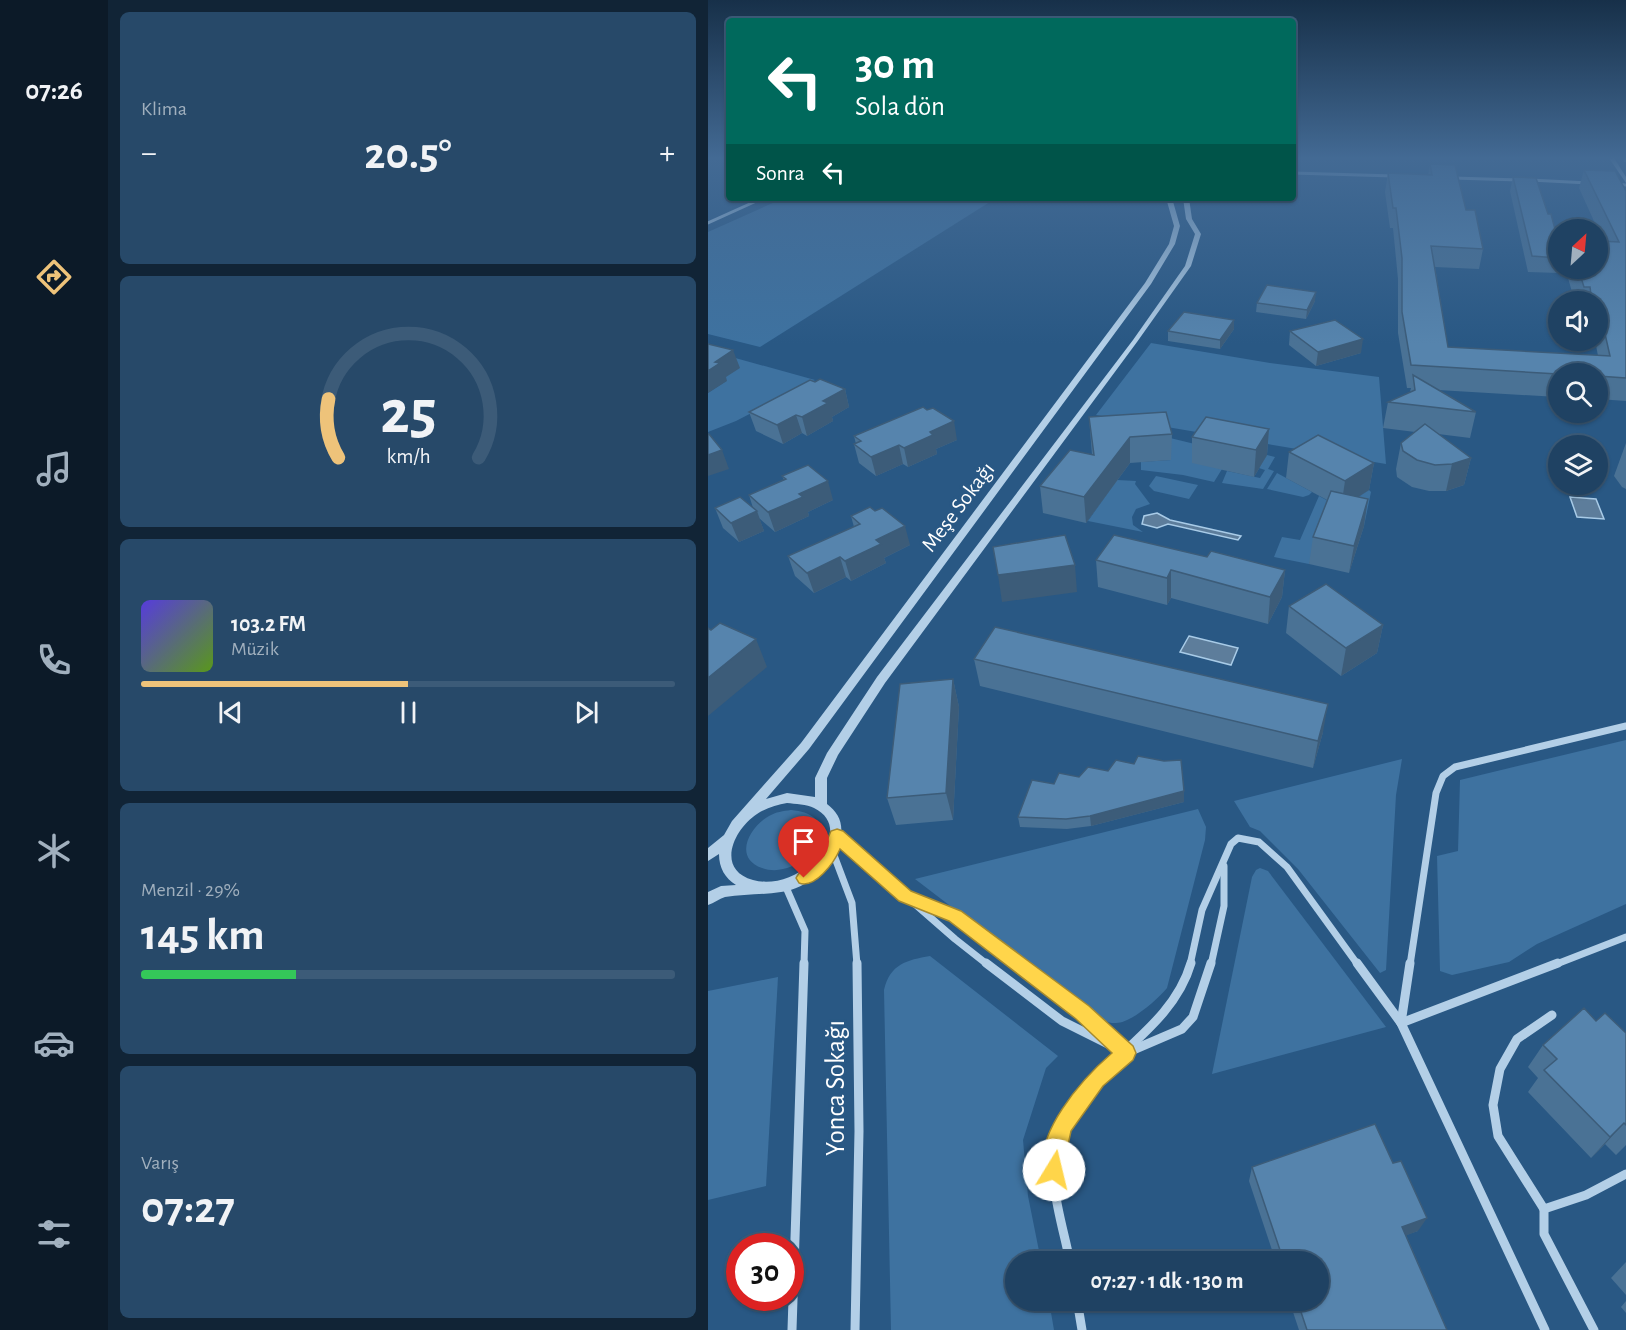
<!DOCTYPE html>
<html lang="tr">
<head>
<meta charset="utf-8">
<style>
	body { margin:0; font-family:"Alegreya Sans",sans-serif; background:#274969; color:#f1f3f6; height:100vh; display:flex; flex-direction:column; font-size:22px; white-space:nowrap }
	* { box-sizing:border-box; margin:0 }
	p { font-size:20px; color:#a1b0be }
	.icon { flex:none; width:33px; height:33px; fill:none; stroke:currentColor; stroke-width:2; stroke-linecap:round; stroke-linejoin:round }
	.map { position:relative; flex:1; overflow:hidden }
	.panel { display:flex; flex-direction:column; gap:12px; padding:12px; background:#112436; width:600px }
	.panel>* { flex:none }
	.guide { position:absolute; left:18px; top:18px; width:570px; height:183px; border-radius:6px; box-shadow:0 2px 4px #0004,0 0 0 2px #3c5b78; background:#00695c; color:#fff; overflow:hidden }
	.needle { width:39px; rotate:26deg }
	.buttons { position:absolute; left:840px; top:219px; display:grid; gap:12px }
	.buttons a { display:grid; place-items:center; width:60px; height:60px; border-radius:50%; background:#1f4263; box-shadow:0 2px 4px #0004,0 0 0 2px #3c5b78; font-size:30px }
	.speed { position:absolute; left:18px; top:1233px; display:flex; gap:12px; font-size:30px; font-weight:700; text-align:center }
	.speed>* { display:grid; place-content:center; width:78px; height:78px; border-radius:50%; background:#1f4263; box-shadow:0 2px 4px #0004,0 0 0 2px #3c5b78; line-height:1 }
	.speed .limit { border:9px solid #d22; background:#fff; color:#111 }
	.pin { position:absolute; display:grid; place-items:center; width:51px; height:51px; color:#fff; margin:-62px -26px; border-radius:50% 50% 50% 0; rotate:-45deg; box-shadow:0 0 6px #0007 }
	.pin .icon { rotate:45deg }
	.me { position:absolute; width:66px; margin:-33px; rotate:9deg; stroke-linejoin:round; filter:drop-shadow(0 0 4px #0008) }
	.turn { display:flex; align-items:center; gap:21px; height:126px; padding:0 30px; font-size:27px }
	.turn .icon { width:78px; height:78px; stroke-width:2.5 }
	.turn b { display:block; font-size:42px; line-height:51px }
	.then { display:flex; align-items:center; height:57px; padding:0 30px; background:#0003; gap:12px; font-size:22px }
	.big { font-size:45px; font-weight:700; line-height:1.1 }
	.panel .card { flex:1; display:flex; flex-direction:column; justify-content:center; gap:9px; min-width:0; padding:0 21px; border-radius:9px; background:#274969 }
	.panel .dial { align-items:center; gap:0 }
	.dial svg { height:156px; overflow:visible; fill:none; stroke:#3c5b78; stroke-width:7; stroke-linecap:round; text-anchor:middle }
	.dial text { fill:#f1f3f6; stroke:none }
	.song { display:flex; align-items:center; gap:18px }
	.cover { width:72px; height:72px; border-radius:9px; background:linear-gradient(135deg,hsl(250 70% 55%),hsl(90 70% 35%)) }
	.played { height:6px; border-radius:3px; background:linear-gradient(90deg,#eec37a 50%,#3c5b78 50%) }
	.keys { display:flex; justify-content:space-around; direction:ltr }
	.heat { display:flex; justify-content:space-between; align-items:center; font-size:33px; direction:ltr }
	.charge { height:9px; border-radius:4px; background:linear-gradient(90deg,#34c759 29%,#3c5b78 0) }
	.trip { position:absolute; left:297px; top:1251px; width:324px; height:60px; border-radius:30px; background:#1f4263; box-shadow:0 2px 4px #0004,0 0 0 2px #3c5b78; font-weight:700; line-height:60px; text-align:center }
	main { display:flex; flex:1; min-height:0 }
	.dock { display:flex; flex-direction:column; width:108px; justify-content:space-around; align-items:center; background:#0c1a28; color:#a1b0be }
	.dock .icon { width:42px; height:42px }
	.dock .current { color:#eec37a }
	.dock b { font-size:27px; color:#f1f3f6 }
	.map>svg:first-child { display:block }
</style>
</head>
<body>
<main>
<nav class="dock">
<b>07:26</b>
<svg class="icon current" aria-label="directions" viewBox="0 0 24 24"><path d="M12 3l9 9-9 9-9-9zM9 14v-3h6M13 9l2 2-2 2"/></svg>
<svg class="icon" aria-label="music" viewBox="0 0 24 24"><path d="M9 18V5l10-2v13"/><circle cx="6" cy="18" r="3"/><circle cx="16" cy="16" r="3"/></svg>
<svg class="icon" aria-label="phone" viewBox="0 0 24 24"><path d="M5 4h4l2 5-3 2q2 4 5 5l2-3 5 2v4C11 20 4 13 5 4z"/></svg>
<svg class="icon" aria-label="climate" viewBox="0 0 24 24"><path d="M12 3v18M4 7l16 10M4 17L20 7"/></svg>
<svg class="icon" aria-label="car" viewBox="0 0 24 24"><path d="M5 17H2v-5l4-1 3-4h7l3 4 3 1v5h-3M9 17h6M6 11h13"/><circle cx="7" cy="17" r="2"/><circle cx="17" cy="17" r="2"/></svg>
<svg class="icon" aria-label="filters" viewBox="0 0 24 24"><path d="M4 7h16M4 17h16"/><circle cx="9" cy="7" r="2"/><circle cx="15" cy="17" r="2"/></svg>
</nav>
<section class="panel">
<div class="card"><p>Klima</p>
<div class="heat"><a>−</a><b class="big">20.5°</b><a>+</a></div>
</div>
<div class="card dial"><svg viewBox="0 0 100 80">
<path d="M14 69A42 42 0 1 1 86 69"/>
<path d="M14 69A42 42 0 0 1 9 39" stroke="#eec37a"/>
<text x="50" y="56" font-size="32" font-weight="700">25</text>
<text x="50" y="72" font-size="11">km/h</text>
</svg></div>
<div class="card">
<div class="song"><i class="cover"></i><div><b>103.2 FM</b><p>Müzik</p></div></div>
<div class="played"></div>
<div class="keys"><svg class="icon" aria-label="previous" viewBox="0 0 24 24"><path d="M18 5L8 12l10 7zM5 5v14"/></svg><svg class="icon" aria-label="pause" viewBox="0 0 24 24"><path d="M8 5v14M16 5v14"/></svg><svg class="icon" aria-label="next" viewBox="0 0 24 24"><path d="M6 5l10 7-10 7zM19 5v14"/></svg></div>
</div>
<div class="card"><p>Menzil · 29%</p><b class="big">145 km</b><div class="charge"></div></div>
<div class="card"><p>Varış</p><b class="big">07:27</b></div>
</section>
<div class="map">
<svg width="918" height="1330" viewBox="0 0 918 1330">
	<rect width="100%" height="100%" fill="#295884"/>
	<g fill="#3e72a0">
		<path d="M76,198h189l20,2 -233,147 -52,-13v-102z"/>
		<path d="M443,343l119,20 109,14 7,87 -290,-49z"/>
		<path d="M13,354l94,26 -79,41 -28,11v-39l18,-12z"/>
		<path d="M458,437l37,9 19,23 -8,13 -31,-7 -42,-5v-8l30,-2z"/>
		<path d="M559,455l8,2 -7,12 6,2 -11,18 -41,-6 5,-12 33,7 5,-8 -6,-2z"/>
		<path d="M569,473l35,19 -3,3 -6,2 -36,-8z"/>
		<path d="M448,476l42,9 -9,14 -35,-8 -5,-5z"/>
		<path d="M409,480l19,1 -1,3 15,20 -14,5 -4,8 1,8 10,7 -55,-11z"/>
		<path d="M661,490l2,2 -7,34 -37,-8 -18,46 -35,-7 8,-20 18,3 19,-44 22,12z"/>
		<path d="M918,740v164l-89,40 -28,18 -57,13 -12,-4 -3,-115 21,-5 2,-71z"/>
		<path d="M694,759l-6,36 -10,175 -6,3 -82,-104 -38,-38 -10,-4 -16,-26z"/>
		<path d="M490,809l8,18 -1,13 -38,148c-10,12 -36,35 -51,35 -7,1 -17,-5 -23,-8l-178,-136z"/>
		<path d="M83,810c62,5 12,73 -29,58 -29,-10 -13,-41 7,-52 7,-4 14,-5 22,-6z"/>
		<path d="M552,868l8,3 118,156 -174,47 40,-197 4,-7z"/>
		<path d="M222,956l128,100 -12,12 -23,72 5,56 13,65 -25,1v38l33,1 5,29h-163l-7,-340c6,-26 23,-30 46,-34z"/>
		<path d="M70,977l-12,209 -58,14v-209z"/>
	</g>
	<g fill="#5d7d9b" stroke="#a8cbe7" stroke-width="1.5">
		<path d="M862,497l26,2 8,20 -27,-2z"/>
		<path d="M449,513l13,7 71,16 -3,4 -70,-16 -11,4 -15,-4 2,-8z"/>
		<path d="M481,636l49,12 -7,17 -51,-13z"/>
	</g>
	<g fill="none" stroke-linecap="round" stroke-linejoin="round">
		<g stroke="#b3cfe7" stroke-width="3">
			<path d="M585,173l101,3"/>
			<path d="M745,178l67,2"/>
			<path d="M822,180l59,3"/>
			<path d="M906,184l12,1"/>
			<path d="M0,223l55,-25"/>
		</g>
		<g stroke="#b3cfe7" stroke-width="7">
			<path d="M129,836l118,103 33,26"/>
			<path d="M124,850l20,53 5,62"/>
			<path d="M77,885l20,46 -1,34"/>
			<path d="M204,899l43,17 65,49"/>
			<path d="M482,965l12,-55 29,-66 7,-6 21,4 28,25 71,98"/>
			<path d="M503,965l13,-59v-40"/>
			<path d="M702,965l26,-172 7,-17 12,-9 171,-41"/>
			<path d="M846,965l72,-28"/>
		</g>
		<g stroke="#b3cfe7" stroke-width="9">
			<path d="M278,963l76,58 64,32 56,-24 11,-12 18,-54"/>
			<path d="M310,963l57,43 47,43"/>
			<path d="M649,963l44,60 144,307"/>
			<path d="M693,1023l9,-60"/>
			<path d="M693,1023l157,-60"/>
			<path d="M836,1209l-46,-73 -5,-31 7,-36 17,-30 35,-24"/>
			<path d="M362,1262c-7,-37 -23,-80 -14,-118 19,-76 113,-105 135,-181"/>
			<path d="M369,1300l5,30"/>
			<path d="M84,1330l12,-367"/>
			<path d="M147,1330l4,-199 -2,-168"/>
			<path d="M886,1330l-50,-96v-25l42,-14 40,-21"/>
		</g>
		<g fill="#b3cfe7" fill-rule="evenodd">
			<path d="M901,158h5l12,19v6z"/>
			<path d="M914,158h4v4h-2z"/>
			<path d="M458,198h6l8,28 -5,18 -24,40 -342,465 -43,50 21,-6 28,4v-19l12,-25 50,-76 256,-337 52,-74 10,-32 -9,-15 -3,-21h6l3,21 9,15 -10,32 -54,76 -252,341 -47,72 -11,23v26c12,9 17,20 13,36 -6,25 -33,49 -59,52 -19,3 -38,2 -56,5 -6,2 -11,6 -17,8v-13l13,-6 15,-1c-11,-7 -17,-17 -17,-31l-11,7v-13l16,-13 8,-14 69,-78 344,-460 24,-39 5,-18zM79,803c8,1 20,1 27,5 46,23 -16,85 -61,72 -38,-11 -19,-51 4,-66 9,-6 20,-9 30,-11z"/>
		</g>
	</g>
	<g fill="#4a7295">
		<path d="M722,164l36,46 17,39 -4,20 -44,-2 13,80 150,9 -3,-16h3v-38h-23l-10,-34h33l5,-27 -24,-53 5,-18 42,21v210l-28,-2v-25h-40v23l-120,-7 38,22 -6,26 -32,-4 33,24 -7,27 -18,6h-17l-17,-4 -15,-10 -1,-8 5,-26 14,-11 -32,-4 5,-26 22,-10 1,-4h-4l-9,-55v-54l-5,-51h-3l-5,-36 3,-19 40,2z"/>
		<path d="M805,177l35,37 10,27v27h2l-1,5 -31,-1 -18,-81z"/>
		<path d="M607,301l-9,18 -50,-7 1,-9z"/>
		<path d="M526,329l-14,20 -52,-8v-10z"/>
		<path d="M582,331l71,22 -45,13 -27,-21z"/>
		<path d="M107,382l30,7 4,18 -17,10 1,4 -26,15 -5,-3 -19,11 -27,-13 -7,-19z"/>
		<path d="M381,417l83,17 -1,26 -41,3 -44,60 -43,-10 -3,-27 52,-31z"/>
		<path d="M561,429l-2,26 -13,22 -62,-14v-26z"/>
		<path d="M146,436l103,4 -21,9 1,5 -29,13 -5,-3 -27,12 -17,-13 -5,-19h2z"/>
		<path d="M918,443v46l-4,-2 -8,-11z"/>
		<path d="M581,452l85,11 -5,27 -11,7 6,29 -15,47 -40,-9 4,-27 14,-37 -41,-22z"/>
		<path d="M74,476l51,24 -25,12 1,4 -34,16 -16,-14 5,13 -25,11 -16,-14 -8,-20h38l-4,-13 35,-15z"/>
		<path d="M143,516l59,29 -26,13 2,5 -35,18 -5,-4 -32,16 -19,-17 -7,-20 66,-29z"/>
		<path d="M499,557l78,13 -3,27 -14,27 -97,-26 -4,7 -69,-18 -2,-27z"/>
		<path d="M581,606l94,19 -6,28 -36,23 -55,-43z"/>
		<path d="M266,659l349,73 -10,36 -333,-82z"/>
		<path d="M245,679l6,28 -6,113 -57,5 -9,-27z"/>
		<path d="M371,777l105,14v11l-93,24 -24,3 -47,-2 -2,-10 36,-33z"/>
		<path d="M918,1033v112l-10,10 -11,-11 -14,14 -63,-66 10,-14 -10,-11 15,-22z"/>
		<path d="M544,1167l166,64 -12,4 41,95h-148l-10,-30h29v-38h-42l-27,-81z"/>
		<path d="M918,1262v33l-15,-17z"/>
		<path d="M918,1301v12l-5,-6z"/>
	</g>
	<g fill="#3c5c79">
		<path d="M608,292l-1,9 -9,18 1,-9z"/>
		<path d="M526,320v9l-14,20v-9z"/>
		<path d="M655,339l-2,14 -45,13 2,-14z"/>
		<path d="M25,350l7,18 -14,9 1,4 -19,12v-22l7,-9z"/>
		<path d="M137,389l4,18 -17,10 1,4 -26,15 -5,-19 21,-16z"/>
		<path d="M88,415l6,18 -19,11 -6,-19z"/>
		<path d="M246,421l3,19 -21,9 1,5 -29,13 -4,-19 26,-16z"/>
		<path d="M561,429l-2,26 -13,22 2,-27z"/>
		<path d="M422,437v26l-44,60 -2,-26z"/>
		<path d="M191,445l4,19 -27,12 -5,-19z"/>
		<path d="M14,450l7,19 -21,7v-21z"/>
		<path d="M763,458l-7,27 -18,6 6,-27z"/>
		<path d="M666,463l-5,27 -28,18 4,-27z"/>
		<path d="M120,481l5,19 -25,12 1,4 -34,16 -7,-20 31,-18z"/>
		<path d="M660,499l-4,27 -15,47 5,-27z"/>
		<path d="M49,511l7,20 -25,11 -8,-19z"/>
		<path d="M197,526l5,19 -26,13 2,5 -35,18 -6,-20 31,-21z"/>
		<path d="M132,557l6,20 -32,16 -7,-20z"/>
		<path d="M367,565l2,27 -75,10 -4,-27z"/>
		<path d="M463,570v28l-4,7v-27z"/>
		<path d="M577,570l-3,27 -14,27 2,-27z"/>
		<path d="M675,625l-6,28 -36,23 5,-28z"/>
		<path d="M48,639l11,28 -59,49v-38z"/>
		<path d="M245,679l6,28 -6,113 -7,-27z"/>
		<path d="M620,704l-5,28 -10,36 5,-27z"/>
		<path d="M476,791v11l-93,24 -1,-10z"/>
		<path d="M916,1123l-19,21 -14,14 19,-21z"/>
		<path d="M719,1218l-9,13 -24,9 8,-13z"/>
	</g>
	<g fill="#5684ad" stroke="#3c5c79" stroke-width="1.5">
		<path d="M722,164l25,1 11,45h9l8,39 -52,-3 17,101 162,9 -9,-40 -3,-1v-13h-6l-2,-15h-6l-6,-19h20v-27l21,1 -35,-72 31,1 11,20v187l-28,-2v-2h-40l-147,-9 -9,-53v-54l-6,-50h-3l-5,-35 44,2z"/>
		<path d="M805,177l23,1 12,36h3l7,27v17l-26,-2z"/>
		<path d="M559,285l49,7 -9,18 -50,-7z"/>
		<path d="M476,312l50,8 -14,20 -52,-9z"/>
		<path d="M627,320l28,19 -45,13 -28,-21z"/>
		<path d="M0,344l25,6 -18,12 5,1 -12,8z"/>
		<path d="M705,375l63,37 -88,-10 27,-12z"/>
		<path d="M112,379l25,10 -22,12 5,2 -26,14 -6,-2 -19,10 -28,-13 61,-32 5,2z"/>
		<path d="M215,407l4,3 6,-2 21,13 -24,11 3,3 -29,13 -5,-3 -28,12 -17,-13 7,-3 -7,-5z"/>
		<path d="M458,412l6,22 -42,3 -46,60 -44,-11 30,-36 24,5 -5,-38z"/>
		<path d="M498,417l63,12 -13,21 -64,-13z"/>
		<path d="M717,424l46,34 -19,6 -17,1 -18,-5 -14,-9 -2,-8z"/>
		<path d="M0,434h1l13,16 -14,5z"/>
		<path d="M610,435l56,28 -29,18 -56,-29z"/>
		<path d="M100,465l20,16 -29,13 4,3 -35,15 -19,-17 37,-16 -4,-3z"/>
		<path d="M623,491l37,8 -14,47 -41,-9z"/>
		<path d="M32,497l17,14 -26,12 -16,-15z"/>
		<path d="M162,507l5,4 7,-3 23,18 -29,14 5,4 -36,17 -5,-4 -33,16 -19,-17 72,-32 -9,-8z"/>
		<path d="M357,535l10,30 -77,10 -5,-28z"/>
		<path d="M406,535l93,22 4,-6 74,19 -15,27 -99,-27 -4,8 -71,-18z"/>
		<path d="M618,584l57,41 -37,23 -57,-42z"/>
		<path d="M12,623l36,16 -48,39v-50l3,2z"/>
		<path d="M287,627l333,77 -10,37 -344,-82z"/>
		<path d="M245,679l-7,114 -59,5 13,-114z"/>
		<path d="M430,756l26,5 17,-1 3,31 -94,25 -24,3 -48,-2 14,-37 22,4 5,-11 20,4 9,-10 20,4 8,-11 18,4z"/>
		<path d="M876,1008l12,13 9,-8 21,20v92l-2,-2 -14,14 -66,-67 13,-11 -14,-14z"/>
		<path d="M667,1124l18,39 8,-2 26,57 -25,9 45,103h-140l-10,-30h21v-38h-34l-32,-95z"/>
	</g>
	<linearGradient id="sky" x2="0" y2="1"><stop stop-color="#173049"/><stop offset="0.46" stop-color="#436a94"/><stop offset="1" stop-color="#436a94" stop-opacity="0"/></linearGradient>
	<rect width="918" height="344" fill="url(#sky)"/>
	<path fill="#ffd54a" stroke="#a68a30" stroke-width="1.5" d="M129,829l6,2 68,60 50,20 128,95 44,40 3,7 -3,7 -30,26 -32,45 -10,47 -7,3 -8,-3c-17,-41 38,-101 66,-125l-36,-34 -127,-98 -50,-20 -59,-52c-6,14 -25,40 -41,34l-3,-5c4,-8 11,-11 18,-17 9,-9 12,-19 17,-30z"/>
	<g text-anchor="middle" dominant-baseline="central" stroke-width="6" stroke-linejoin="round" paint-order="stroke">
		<g font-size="22" fill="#fff" stroke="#295884">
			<text transform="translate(250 507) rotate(-53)">Meşe Sokağı</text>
		</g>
		<g font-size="27" fill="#fff" stroke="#295884">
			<text transform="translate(127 1088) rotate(-90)">Yonca Sokağı</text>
		</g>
	</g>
</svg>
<div class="buttons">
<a><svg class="needle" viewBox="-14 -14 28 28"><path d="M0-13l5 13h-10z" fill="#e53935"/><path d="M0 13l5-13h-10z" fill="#a1b0be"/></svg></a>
<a><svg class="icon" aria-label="sound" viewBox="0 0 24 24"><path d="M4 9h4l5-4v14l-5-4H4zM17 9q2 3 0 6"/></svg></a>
<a><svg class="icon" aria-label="search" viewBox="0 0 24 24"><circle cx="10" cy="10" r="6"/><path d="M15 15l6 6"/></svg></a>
<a><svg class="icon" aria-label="layers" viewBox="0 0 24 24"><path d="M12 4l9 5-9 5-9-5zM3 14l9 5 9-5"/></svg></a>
</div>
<div class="speed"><div class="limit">30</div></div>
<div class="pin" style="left:96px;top:878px;background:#d93025"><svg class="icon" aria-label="arrive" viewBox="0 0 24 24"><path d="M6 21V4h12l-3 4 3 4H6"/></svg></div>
<svg class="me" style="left:346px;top:1170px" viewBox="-20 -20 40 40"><circle r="19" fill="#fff"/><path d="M0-13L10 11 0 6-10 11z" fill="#ffd54a"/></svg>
<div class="trip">07:27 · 1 dk · 130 m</div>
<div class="guide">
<div class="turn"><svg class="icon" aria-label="left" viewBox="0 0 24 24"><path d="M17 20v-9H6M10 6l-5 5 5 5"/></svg><div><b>30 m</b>Sola dön</div></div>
<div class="then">Sonra<svg class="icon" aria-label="left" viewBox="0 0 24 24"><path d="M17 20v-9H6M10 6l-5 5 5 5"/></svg></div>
</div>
</div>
</main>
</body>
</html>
